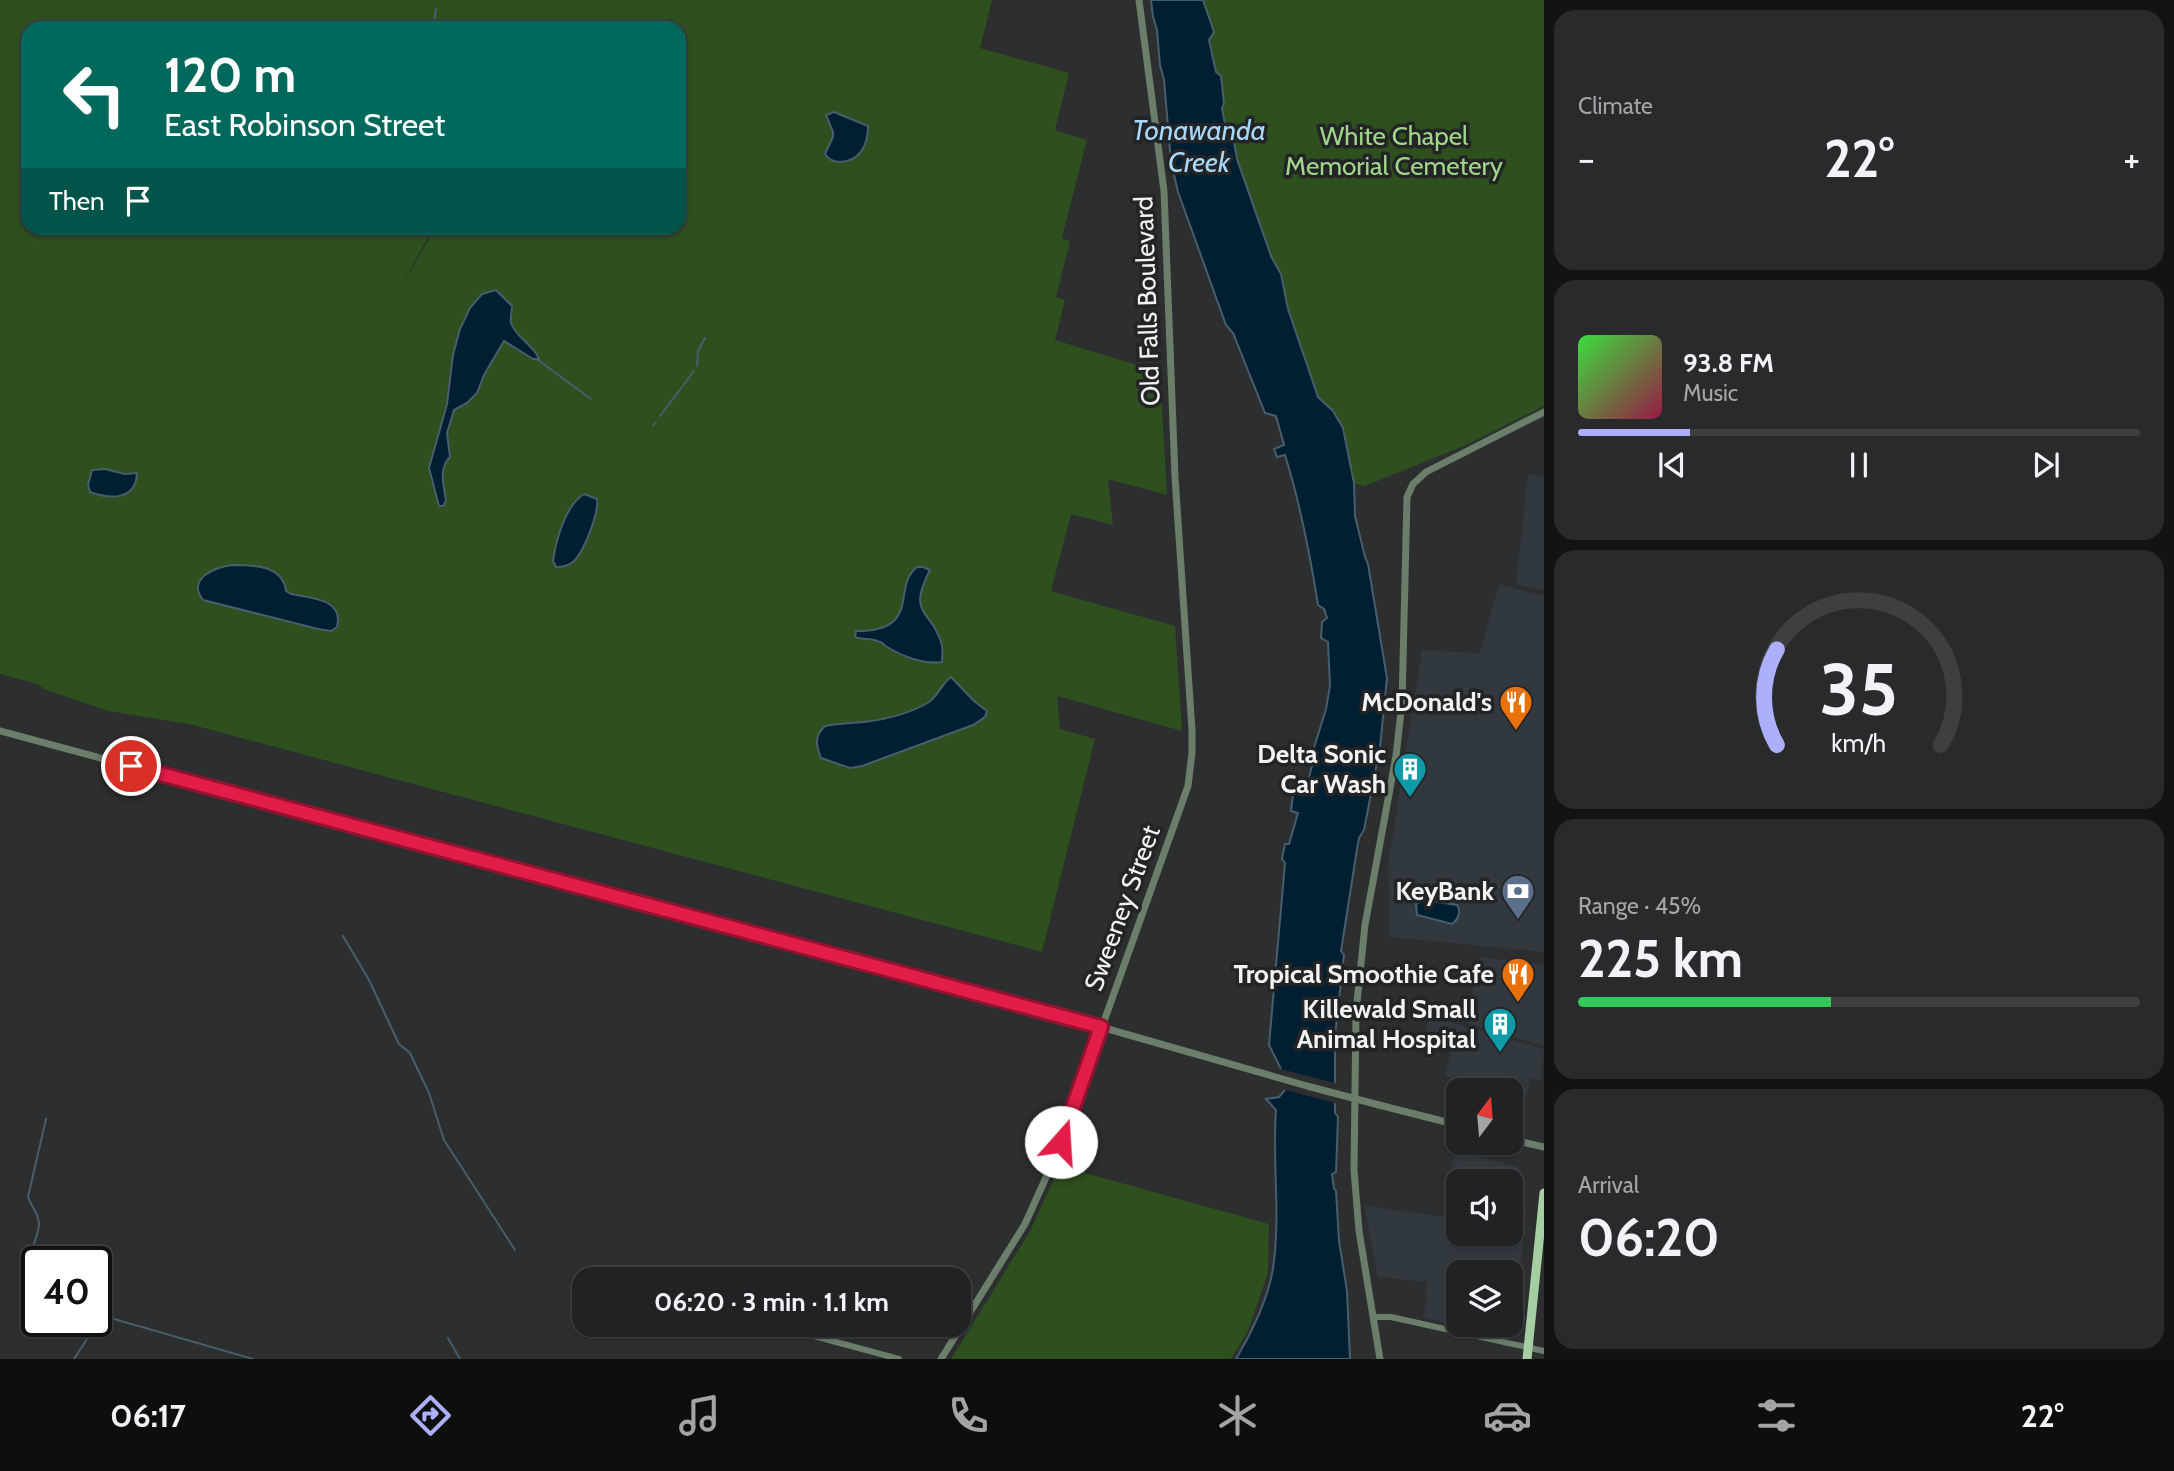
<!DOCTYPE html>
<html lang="en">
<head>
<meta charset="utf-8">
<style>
	body { margin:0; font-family:Cabin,sans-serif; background:#292a2c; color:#f1f3f6; height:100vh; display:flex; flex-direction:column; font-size:26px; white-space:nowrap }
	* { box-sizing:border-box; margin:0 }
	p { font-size:23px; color:#a2a4a6 }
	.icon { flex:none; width:38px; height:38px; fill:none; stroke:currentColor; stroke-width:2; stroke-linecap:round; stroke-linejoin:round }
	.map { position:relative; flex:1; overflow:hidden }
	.side { display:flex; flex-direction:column; gap:10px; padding:10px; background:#121314; width:630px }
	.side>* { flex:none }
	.hud { position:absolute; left:21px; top:21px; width:665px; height:214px; border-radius:21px; box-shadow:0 2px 5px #0004,0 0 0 2px #3e3f41; background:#00695c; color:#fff; overflow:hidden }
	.needle { width:46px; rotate:16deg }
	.controls { position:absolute; left:1446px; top:1078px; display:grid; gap:14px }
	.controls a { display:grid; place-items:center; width:77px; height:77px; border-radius:14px; background:#212224; box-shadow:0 2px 5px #0004,0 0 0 2px #3e3f41; font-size:35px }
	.speed { position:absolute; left:21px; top:1246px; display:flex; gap:14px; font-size:35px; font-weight:700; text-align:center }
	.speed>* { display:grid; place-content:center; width:91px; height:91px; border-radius:50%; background:#212224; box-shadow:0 2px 5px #0004,0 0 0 2px #3e3f41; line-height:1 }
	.speed .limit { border:4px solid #111; border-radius:10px; background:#fff; color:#111 }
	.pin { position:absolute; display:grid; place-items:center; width:60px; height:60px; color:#fff; margin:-30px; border:4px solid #fff; border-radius:50%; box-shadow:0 2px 7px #0007 }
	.me { position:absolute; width:77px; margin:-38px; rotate:19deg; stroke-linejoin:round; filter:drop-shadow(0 0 5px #0008) }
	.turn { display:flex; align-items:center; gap:24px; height:147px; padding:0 28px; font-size:32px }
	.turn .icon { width:91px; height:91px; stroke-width:2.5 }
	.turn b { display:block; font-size:49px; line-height:60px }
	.then { display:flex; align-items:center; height:66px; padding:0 28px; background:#0003; gap:14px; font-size:26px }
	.big { font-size:52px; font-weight:800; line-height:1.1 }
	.side .tile { flex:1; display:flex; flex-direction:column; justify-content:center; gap:10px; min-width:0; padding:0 24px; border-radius:21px; background:#292a2c }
	.side .dial { align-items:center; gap:0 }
	.dial svg { height:182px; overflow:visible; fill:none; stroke:#3e3f41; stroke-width:7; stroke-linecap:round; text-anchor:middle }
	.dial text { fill:#f1f3f6; stroke:none }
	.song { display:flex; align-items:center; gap:21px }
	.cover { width:84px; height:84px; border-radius:10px; background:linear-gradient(135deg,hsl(120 70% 55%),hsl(340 70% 35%)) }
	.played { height:7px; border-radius:4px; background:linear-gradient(90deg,#acaffb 20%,#3e3f41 20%) }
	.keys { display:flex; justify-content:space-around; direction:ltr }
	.heat { display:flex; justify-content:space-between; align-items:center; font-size:38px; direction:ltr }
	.charge { height:10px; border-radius:5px; background:linear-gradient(90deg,#34c759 45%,#3e3f41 0) }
	.trip { position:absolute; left:572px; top:1267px; width:399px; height:70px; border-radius:21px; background:#212224; box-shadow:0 2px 5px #0004,0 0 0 2px #3e3f41; font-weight:800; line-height:70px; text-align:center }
	.tab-bar { display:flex; height:112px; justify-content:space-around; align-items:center; background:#0d0e0e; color:#a2a4a6 }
	.tab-bar .icon { width:49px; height:49px }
	.tab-bar .current { color:#acaffb }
	.tab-bar b { font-size:32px; color:#f1f3f6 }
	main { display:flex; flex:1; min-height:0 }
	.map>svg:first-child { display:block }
</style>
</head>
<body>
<main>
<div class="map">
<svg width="1544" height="1359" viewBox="0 0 1544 1359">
	<rect width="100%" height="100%" fill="#2c2e30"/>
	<g fill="#31383e" fill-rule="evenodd">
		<path d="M1528,474l16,3v114l-28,-7z"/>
		<path d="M1499,584l45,12v356l-154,-15 -2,-72 34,-215 58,3z"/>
		<path d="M1481,957l63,8v81l-79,-23z"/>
		<path d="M1429,1016l115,33 -3,32 -10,-3 -5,21 -16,-4v-5h-40l2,-6 -27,-8 6,-24 -27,-9z"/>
		<path d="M1453,1151l66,16 7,42 -13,129 -89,-20 3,-36 -49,-5 -14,-72 85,13zM1510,1181v53h-52v-53zM1510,1272v53h-52v-53z"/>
	</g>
	<g fill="#2e4f1e" fill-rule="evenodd">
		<path d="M0,0h992l-12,48 89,25 -14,57 32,10 -25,98 8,3 -14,56 9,3 -10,40 105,32 7,123 -59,-16 5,46 -42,-11 -20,77 124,35 7,105 -125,-35 3,33 35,10 -53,213 -853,-228 -81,-13 -64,-22 -7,-5 -37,-10zM28,28h651v200h-244l-39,68 37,-68h-405z"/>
		<path d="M1203,0h341v406l-80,40 -99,40 -11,-3 -4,-20 -17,-52 -15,-14 -30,-88 -7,-35 -10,-18 -34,-97 -3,-17 -7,-7 -5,-27 -1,-31 -5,-5z"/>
		<path d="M1060,1166l209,58 -1,49 -20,58 -17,28h-280l79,-128z"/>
	</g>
	<g fill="#001f32" stroke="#485e6c" stroke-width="2">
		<path d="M1151,0h52l11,32 -5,8 7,32 5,4 3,27 -2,5 5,27 7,7 3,17 34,97 10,18 7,35 30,88 15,14 10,17 11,55 1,33 10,41 3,7 19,114 -7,69 -16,83 -5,8 -2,11 -16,102 3,4 -9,80v78l3,4 -2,55 -4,2 2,14 2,3 3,50 8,50 3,68h-114c15,-25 33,-62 37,-91 8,-52 -1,-105 3,-158l-10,-11 13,-2 10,-12 -20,-40 16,-182 -3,-4 3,-15h4l9,-31 -7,-2 3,-24 12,1 9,-33 -2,-4 13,-42 4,-23 -2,-44 -7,-4 1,-16 5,-4 -3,-9 -6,-4c-8,-51 -18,-102 -33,-150l-8,2 -3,-8 10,-4 -8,-29 -11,-3 -32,-80 -7,-8 -48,-133 -7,-30 -7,-82 -4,-15 -3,-35 -4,-13z"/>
		<path d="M834,112l34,14c0,19 -8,36 -29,36 -7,-1 -10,-2 -14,-8l8,-17v-5l-7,-17z"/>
		<path d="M496,290l16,16c0,5 -2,13 -1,17 5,15 23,22 28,36h-6l-29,-18 -20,34 -7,18 -10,10 -13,7 -7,23 3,24c-12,12 -6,29 -4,44l-3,5h-4l-10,-38 18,-64 6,-49 7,-26 10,-21 12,-14z"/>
		<path d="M105,469l20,5 12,-1c-1,28 -28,26 -47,19l-2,-7 4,-15z"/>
		<path d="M584,494l13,5c2,14 -13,53 -24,63 -5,4 -11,5 -17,5l-3,-6c3,-21 12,-55 31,-67z"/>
		<path d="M233,565c20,0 50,0 53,26l5,3c21,4 53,5 46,33l-6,4 -13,-2 -115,-29c-17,-22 13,-33 30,-35z"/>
		<path d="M917,567h6l7,3c-24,47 2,38 12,75 1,5 0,12 0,17 -18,3 -40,-6 -55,-15 -7,-5 -2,-4 -10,-6 -7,-3 -14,-1 -22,-4l1,-6c67,0 35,-44 61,-64z"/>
		<path d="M951,677l23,24 13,10 -2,6 -12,8 -111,41 -12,2 -29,-10c-5,-13 -7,-22 4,-32 12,-3 26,-3 39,-4 21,-2 47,-9 65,-20 10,-7 13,-19 22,-25z"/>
		<path d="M1424,900l33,5c4,6 2,14 -5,19l-35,-9 -1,-11z"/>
	</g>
	<path fill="#2c2e30" d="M1277,1068l62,16 -1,20 -56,-15 3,-5z"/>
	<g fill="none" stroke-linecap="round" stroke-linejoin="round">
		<g stroke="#485e6c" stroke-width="2">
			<path d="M433,28l3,-19"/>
			<path d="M538,360l53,39"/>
			<path d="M697,366l1,-15 7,-13"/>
			<path d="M660,416l34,-45"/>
			<path d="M653,426l3,-4"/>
			<path d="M343,936l26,44 30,64 11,9 19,40 15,47 71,110"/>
			<path d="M37,1273c-16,-16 2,-32 2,-49 0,-10 -8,-18 -11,-27l18,-78"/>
			<path d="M96,1303l6,4 5,10 146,42"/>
			<path d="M448,1338l12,21"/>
			<path d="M74,1359l13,-20 20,-22"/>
		</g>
		<g stroke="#6a7e69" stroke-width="6">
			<path d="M1373,1317h18l153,34"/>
			<path d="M740,1325l3,2 8,-2"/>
			<path d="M773,1325l126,34"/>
		</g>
		<g stroke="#6a7e69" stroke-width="7">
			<path d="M0,731l1101,296 206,59"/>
			<path d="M1379,1105l79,20"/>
			<path d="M1510,1139l34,8"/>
			<path d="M941,1359l84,-135 32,-71 131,-367 4,-33v-23l-17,-253 -11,-286 -25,-191"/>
			<path d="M1380,1359l-21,-128 -5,-61 2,-158 9,-87 31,-169 6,-53 5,-206 6,-13 13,-12 118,-60"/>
		</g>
		<path stroke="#a5cfa3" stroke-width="9" d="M1527,1359l17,-166"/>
		<path stroke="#6a7e69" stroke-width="7" d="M1307,1086l72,19"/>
	</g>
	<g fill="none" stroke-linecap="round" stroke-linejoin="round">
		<defs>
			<path id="route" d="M131,766l970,261 -40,115"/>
		</defs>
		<use href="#route" stroke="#92132f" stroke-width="18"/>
		<use href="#route" stroke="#e11d48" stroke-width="12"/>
	</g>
	<defs>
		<symbol id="restaurant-pin" viewBox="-11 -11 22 30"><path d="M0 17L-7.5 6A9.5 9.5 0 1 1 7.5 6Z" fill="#e8710a" stroke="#222426"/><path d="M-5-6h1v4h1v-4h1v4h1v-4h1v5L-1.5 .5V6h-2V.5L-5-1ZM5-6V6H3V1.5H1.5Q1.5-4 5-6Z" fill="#fff"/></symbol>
		<symbol id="building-pin" viewBox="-11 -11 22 30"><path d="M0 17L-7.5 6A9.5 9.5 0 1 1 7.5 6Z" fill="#0f9aa8" stroke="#222426"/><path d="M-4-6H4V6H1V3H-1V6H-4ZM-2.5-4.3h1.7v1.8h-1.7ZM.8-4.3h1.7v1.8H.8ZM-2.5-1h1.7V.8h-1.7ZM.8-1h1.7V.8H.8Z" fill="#fff"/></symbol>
		<symbol id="bank-pin" viewBox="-11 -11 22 30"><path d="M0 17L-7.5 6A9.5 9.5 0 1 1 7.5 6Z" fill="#5c6f8a" stroke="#222426"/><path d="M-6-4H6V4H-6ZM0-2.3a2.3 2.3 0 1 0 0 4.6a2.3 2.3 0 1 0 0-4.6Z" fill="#fff"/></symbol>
	</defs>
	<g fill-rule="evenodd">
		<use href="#restaurant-pin" x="1497" y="683" width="38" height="52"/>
		<use href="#building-pin" x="1391" y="750" width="38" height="52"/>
		<use href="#bank-pin" x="1499" y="872" width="38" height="52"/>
		<use href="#restaurant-pin" x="1499" y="955" width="38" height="52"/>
		<use href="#building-pin" x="1481" y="1005" width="38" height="52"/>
	</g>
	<g text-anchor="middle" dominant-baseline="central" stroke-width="7" stroke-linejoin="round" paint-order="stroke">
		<g font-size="26" fill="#a1d689" stroke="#222426">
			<text x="1394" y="136">White Chapel<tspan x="1394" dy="30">Memorial Cemetery</tspan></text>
		</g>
		<g font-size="26" fill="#f0f2f3" stroke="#222426">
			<text transform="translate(1147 301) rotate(-92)">Old Falls Boulevard</text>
			<text transform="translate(1122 908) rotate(-70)">Sweeney Street</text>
		</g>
		<g font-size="26" font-weight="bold" fill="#f0f2f3" stroke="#222426" text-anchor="end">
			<text x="1492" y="702">McDonald's</text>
			<text x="1386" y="754">Delta Sonic<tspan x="1386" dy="30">Car Wash</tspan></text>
			<text x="1494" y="891">KeyBank</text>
			<text x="1494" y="974">Tropical Smoothie Cafe</text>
			<text x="1476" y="1009">Killewald Small<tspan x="1476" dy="30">Animal Hospital</tspan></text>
		</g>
		<g font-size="28" font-style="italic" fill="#a8d9fd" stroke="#222426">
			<text x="1199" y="130">Tonawanda<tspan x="1199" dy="32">Creek</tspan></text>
		</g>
	</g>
</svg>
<div class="controls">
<a><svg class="needle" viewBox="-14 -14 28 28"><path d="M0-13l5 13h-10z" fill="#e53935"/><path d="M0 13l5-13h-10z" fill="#a2a4a6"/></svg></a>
<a><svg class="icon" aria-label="sound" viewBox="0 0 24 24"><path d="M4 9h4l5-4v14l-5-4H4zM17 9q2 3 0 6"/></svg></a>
<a><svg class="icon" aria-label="layers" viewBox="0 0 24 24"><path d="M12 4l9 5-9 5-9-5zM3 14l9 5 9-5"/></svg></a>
</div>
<div class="speed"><div class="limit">40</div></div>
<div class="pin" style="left:131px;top:766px;background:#d93025"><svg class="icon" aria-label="arrive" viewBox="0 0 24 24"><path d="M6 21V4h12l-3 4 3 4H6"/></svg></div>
<svg class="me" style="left:1061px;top:1142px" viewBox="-20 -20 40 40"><circle r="19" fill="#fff"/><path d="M0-13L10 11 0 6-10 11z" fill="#e11d48"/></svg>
<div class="trip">06:20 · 3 min · 1.1 km</div>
<div class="hud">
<div class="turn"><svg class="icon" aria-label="left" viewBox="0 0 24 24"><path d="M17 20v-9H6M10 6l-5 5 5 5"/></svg><div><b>120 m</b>East Robinson Street</div></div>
<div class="then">Then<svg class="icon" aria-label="arrive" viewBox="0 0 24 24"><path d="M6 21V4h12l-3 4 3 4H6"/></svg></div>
</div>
</div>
<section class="side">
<div class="tile"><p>Climate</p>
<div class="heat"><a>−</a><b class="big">22°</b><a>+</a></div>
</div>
<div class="tile">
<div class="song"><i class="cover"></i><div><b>93.8 FM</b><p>Music</p></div></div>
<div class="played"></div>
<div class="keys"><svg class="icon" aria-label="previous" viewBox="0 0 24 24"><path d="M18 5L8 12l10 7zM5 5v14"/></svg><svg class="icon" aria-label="pause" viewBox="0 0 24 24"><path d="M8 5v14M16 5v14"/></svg><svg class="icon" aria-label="next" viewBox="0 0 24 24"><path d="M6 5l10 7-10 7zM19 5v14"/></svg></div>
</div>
<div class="tile dial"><svg viewBox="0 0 100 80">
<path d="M14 69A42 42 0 1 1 86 69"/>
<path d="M14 69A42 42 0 0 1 14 27" stroke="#acaffb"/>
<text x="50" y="56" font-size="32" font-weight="700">35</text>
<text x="50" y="72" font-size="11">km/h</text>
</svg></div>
<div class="tile"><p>Range · 45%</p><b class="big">225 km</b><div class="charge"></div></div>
<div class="tile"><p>Arrival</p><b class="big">06:20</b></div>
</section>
</main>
<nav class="tab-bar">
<b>06:17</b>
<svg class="icon current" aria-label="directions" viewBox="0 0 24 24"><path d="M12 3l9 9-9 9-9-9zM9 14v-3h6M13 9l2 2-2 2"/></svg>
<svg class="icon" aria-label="music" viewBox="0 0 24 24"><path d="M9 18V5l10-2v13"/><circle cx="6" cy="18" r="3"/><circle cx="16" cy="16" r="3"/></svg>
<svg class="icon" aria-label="phone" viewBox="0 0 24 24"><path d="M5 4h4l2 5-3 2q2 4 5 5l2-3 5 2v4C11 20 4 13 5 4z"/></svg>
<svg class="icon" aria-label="climate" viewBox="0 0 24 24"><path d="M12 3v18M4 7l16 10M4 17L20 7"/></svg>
<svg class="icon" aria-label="car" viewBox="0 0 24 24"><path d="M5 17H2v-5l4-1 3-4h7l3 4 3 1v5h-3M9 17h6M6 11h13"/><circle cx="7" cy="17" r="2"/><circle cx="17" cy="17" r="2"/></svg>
<svg class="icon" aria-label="filters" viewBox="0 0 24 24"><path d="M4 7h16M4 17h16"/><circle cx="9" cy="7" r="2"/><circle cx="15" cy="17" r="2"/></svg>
<b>22°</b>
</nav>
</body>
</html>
